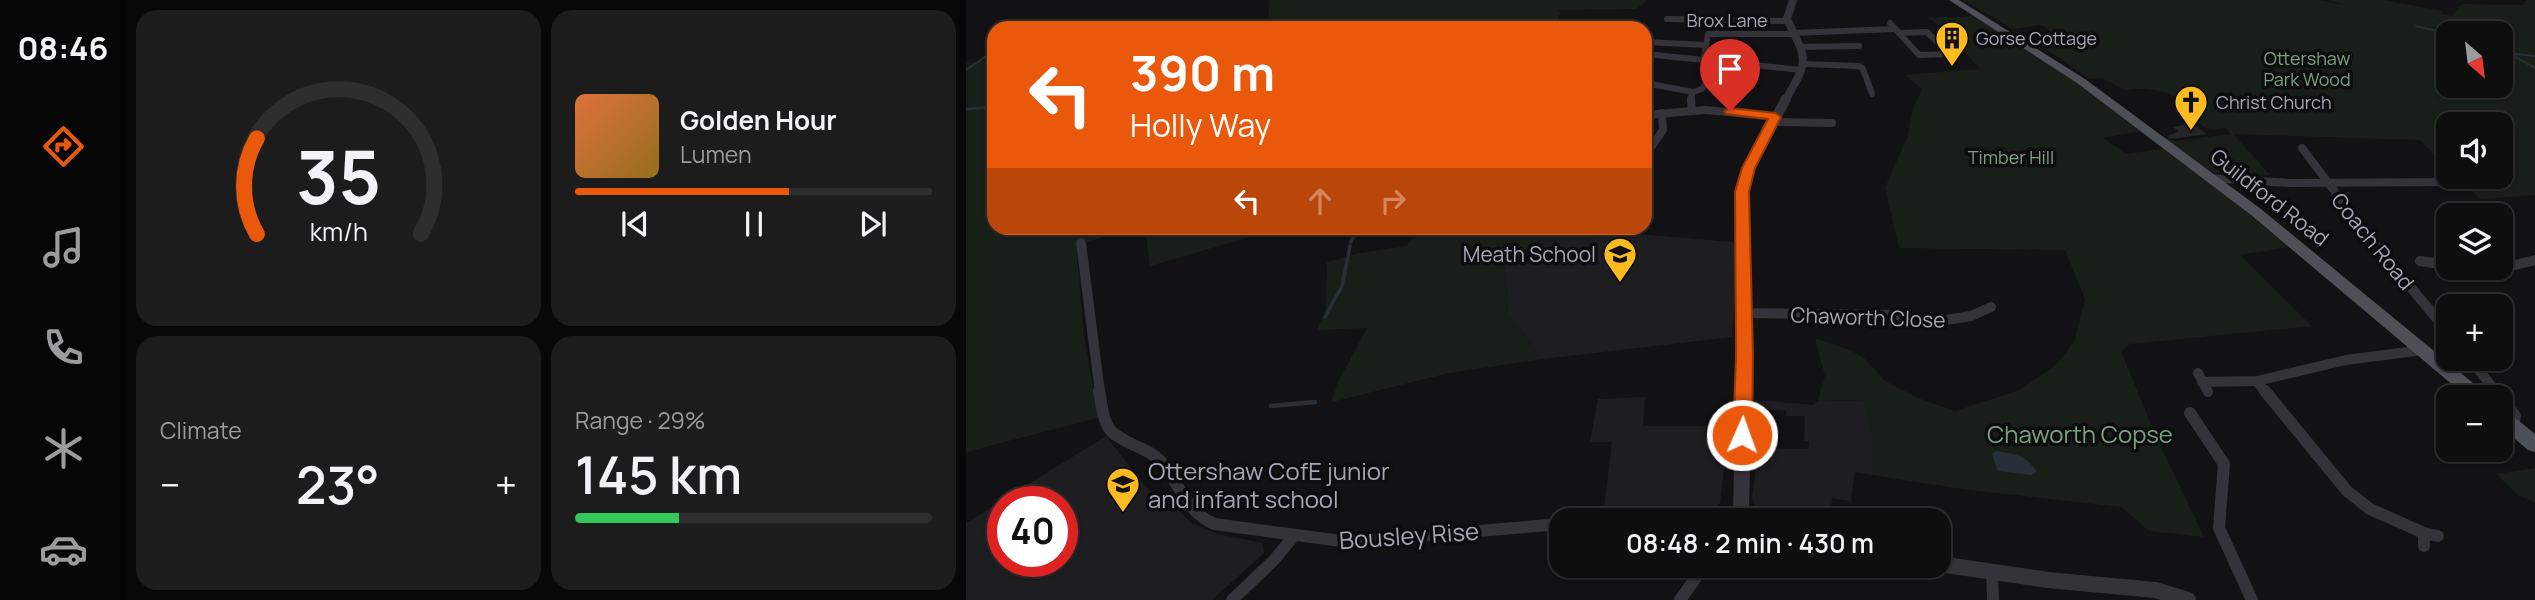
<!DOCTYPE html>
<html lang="en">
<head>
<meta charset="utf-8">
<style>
	body { margin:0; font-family:Manrope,sans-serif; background:#1c1c1d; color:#f1f3f6; height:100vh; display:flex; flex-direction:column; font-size:26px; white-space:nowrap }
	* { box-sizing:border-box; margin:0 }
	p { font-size:23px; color:#9b9c9e }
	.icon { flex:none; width:38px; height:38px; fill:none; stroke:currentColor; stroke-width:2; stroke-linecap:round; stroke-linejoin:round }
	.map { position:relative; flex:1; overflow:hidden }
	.sheet { display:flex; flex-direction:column; gap:10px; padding:10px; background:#080808; width:840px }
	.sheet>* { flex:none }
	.guide { position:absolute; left:21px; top:21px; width:665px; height:214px; border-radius:21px; box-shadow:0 2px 5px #0004,0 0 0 2px #2e2e2f; background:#ea580c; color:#fff; overflow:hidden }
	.needle { width:46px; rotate:152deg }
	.controls { position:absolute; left:1470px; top:21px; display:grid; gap:14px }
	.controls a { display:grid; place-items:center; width:77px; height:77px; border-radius:14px; background:#0e0e0f; box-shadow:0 2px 5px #0004,0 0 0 2px #2e2e2f; font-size:35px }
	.speed { position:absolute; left:21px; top:486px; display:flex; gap:14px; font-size:35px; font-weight:700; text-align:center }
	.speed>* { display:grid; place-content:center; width:91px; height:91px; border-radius:50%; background:#0e0e0f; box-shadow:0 2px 5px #0004,0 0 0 2px #2e2e2f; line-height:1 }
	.speed .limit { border:10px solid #d22; background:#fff; color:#111 }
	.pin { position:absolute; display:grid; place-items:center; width:60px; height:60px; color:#fff; margin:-72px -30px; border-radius:50% 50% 50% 0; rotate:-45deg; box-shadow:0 0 7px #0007 }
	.pin .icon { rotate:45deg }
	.me { position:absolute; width:77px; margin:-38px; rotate:2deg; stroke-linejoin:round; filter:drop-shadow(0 0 5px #0008) }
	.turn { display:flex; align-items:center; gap:24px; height:147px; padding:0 28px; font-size:32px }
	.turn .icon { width:91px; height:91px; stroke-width:2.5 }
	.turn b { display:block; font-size:49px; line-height:60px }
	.lanes { display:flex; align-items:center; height:66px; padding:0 28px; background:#0003; justify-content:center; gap:35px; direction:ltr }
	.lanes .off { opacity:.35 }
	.big { font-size:52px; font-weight:600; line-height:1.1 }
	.sheet .tile { flex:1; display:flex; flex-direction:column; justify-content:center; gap:10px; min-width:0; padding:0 24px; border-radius:21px; background:#1c1c1d }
	.sheet .dial { align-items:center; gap:0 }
	.dial svg { height:182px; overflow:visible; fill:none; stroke:#2e2e2f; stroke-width:7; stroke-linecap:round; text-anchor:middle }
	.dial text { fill:#f1f3f6; stroke:none }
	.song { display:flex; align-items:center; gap:21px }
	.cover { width:84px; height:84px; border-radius:10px; background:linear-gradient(135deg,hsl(20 70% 55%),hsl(40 70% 35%)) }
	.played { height:7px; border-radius:4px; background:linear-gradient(90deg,#ea580c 60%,#2e2e2f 60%) }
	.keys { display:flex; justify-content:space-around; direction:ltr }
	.heat { display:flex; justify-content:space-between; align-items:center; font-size:38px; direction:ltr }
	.charge { height:10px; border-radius:5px; background:linear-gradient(90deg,#34c759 29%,#2e2e2f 0) }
	.sheet .tiles { flex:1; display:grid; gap:10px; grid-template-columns:repeat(2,1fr) }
	.trip { position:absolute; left:583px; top:508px; width:402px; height:70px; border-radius:21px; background:#0e0e0f; box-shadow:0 2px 5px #0004,0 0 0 2px #2e2e2f; font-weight:600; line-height:70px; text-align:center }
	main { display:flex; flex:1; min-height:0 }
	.dock { display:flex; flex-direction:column; width:126px; justify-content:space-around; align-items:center; background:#060606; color:#9b9c9e }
	.dock .icon { width:49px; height:49px }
	.dock .current { color:#ea580c }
	.dock b { font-size:32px; color:#f1f3f6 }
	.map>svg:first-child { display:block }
</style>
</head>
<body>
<main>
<nav class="dock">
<b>08:46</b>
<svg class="icon current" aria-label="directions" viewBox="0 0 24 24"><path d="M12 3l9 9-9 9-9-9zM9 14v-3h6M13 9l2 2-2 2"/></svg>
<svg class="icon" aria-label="music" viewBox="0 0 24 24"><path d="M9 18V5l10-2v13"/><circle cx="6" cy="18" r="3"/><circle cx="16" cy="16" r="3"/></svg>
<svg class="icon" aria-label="phone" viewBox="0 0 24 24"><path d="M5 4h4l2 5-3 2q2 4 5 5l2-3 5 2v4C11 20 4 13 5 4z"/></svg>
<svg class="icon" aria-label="climate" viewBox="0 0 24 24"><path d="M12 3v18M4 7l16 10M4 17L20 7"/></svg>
<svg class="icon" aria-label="car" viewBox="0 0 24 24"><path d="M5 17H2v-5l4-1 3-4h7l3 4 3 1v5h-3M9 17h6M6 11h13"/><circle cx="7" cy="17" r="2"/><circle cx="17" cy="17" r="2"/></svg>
</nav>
<section class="sheet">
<div class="tiles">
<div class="tile dial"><svg viewBox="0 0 100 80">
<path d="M14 69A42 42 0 1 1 86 69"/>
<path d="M14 69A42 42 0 0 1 14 27" stroke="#ea580c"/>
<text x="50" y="56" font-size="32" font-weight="700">35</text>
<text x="50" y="72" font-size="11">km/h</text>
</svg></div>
<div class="tile">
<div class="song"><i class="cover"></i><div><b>Golden Hour</b><p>Lumen</p></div></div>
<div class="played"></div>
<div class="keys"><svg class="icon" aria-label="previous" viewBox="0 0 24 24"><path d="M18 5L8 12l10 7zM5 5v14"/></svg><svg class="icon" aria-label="pause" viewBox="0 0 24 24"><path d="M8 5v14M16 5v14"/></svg><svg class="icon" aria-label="next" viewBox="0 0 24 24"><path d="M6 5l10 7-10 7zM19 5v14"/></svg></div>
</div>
<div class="tile"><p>Climate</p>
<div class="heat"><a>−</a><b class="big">23°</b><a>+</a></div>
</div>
<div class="tile"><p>Range · 29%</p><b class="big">145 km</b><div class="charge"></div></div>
</div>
</section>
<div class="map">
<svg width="1569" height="600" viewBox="0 0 1569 600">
	<rect width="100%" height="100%" fill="#121214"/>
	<g fill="#1e1e21" fill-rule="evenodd">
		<path d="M669,234l97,8 6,4 -6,91 -189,22 -35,-45 -4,-59 44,-13z"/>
		<path d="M679,397l-2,29h86l-9,77 -6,9 -63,-5 -47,2 8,-67h-22l8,-43z"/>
		<path d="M789,400l59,5 4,-5 46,1 8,32v42l-17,-3 -4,29 -19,-3 -2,22h-64l-7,-5 -7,-17 6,-50 50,1 1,-8h-5l1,-25h-19v-6l-28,-1z"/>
		<path d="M140,436l55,70h13l17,17 27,11 44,9 2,10 -52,47h-246v-77zM37,502h59v60h-59z"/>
	</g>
	<g fill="#181f19" fill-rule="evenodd">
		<path d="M304,0h377l-10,9 -79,1 3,2 -5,11 10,2 -3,3h-316l3,-3 30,-2 -12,-5z"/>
		<path d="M997,0h354l28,5 -17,-5h55l60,11 -1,3 10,2 10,-12 61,1 3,-5h9v195l-55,4 -23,-22h44v-53h-53v44l-28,-28 -187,-6 37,41 -56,-2 -55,-38 16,6 56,-7 -5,-6c-31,3 -22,-4 -38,-22 -11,-14 -46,-21 -62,-15l-24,-13 -12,1 -51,-34 22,-6 -19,-14 -29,4zM1482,33h53v53h-53z"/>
		<path d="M1009,16l92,59 73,56 -37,7 23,16 37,-5 61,44 65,54 -49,8 72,71 -182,18 -9,7 36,88 47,98 -55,-6 -27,-24 -160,-18 -90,-14v-42l-8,-32 -46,-1 7,-24 -10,-38 37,13 12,7 21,23 38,19 32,11 65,-21 37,-26 17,-22 11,-43 -20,-49 -166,-2 -14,-60 23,-53 5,-26 9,-20 -17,-14 75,-6 -33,-38 -19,-13z"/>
		<path d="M22,60l6,2v166h141l-59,17 8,90 14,83 -132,34v-389z"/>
		<path d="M179,228h136l-131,38z"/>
		<path d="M385,228h258l27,4 -1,2 -87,8 -44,13 4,59 35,45 -94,14 -117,29 5,-18 30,-56 -50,2 9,-21 1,-47 33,-9 47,-7 6,-9 -60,-5z"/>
		<path d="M1569,468v35l-17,-8 -22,-21z"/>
	</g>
	<path fill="#273038" d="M1030,451c19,3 30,4 41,21l-6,3 -33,-4 -6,-17z"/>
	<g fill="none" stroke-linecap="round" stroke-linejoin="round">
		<g stroke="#273038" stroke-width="2">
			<path d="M1450,26l32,8"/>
			<path d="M1535,49l34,19"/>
			<path d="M1549,54l20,2"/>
			<path d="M0,70l28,-19"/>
		</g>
		<path stroke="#273038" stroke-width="2.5" d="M0,109l28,-2"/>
		<g stroke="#273038" stroke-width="3.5">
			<path d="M385,242l4,-9 61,1"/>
			<path d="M359,317l17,-31 8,-40"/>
		</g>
		<path stroke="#273038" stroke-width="4.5" d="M305,406l44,-4"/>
	</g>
	<g fill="#252528">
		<path d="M1226,124l15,10 -36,5 -4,-3 12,-5 -7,-4z"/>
		<path d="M1492,450h25l9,9 -22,2z"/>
	</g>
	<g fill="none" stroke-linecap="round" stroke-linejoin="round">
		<g stroke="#333339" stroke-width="6">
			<path d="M701,19l120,2"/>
			<path d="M924,23l9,10"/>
			<path d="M667,28l7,-3"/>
			<path d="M961,32l23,22 -31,1 -20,-22z"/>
			<path d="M826,33l104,-4"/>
			<path d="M679,42l60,3"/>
			<path d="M834,47l59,-1"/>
			<path d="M679,54l157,16"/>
			<path d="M738,57l4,-23h85"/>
			<path d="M838,64l55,2 4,3 9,25"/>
			<path d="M679,83l48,9 -3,9"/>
			<path d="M727,92l9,-3 6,-9"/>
		</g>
		<g stroke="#333339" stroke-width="8">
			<path d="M725,99l1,12"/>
			<path d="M679,115l61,-5 69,7"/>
			<path d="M807,122l59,1"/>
			<path d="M1336,148l61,81"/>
			<path d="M679,156l18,-26 -1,-17"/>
			<path d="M1245,178l79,5 161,-1"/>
			<path d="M1474,219h8"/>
		</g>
		<g stroke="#333339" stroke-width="10">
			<path d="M1395,228l87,104"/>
			<path d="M115,243l19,150"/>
			<path d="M1454,261l28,4"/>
			<path d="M1495,268l29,3 45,-11"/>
			<path d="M777,313l154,2 36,7 38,-6 20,-9"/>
			<path d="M1504,359l27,34"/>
			<path d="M1232,373l10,19"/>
			<path d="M1291,381l9,12"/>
			<path d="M1236,382l55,-1 89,-21 77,-10"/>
		</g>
		<g stroke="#333339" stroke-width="12">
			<path d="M133,391c3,13 3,31 13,41 14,13 38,16 50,31 18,22 25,49 52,61l135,18 212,-18"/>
			<path d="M1299,391l82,100 23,18 54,24"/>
			<path d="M1529,391l20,25 -2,10"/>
			<path d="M1224,413l34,51 -5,64 33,72"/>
			<path d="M656,520h75"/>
			<path d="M1458,546v-13l14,3"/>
			<path d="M1026,572l1,28"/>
			<path d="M266,600l42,-40 19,-23"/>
			<path d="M714,600l25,-35"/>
		</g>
		<path stroke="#333339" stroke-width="8" d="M819,101c24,-42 23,-39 2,-82l6,-19"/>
		<path stroke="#333339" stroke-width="10" d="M777,229l-1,-36 6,-25 38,-69"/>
		<path stroke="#333339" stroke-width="12" d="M777,228l1,165"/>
		<g stroke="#333339" stroke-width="16">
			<path d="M778,391l-3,118 4,11"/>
			<path d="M973,564l109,16 107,10 33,10"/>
		</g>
		<g fill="#4e5058" fill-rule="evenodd">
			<path d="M983,0h10l126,79 176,130 223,183 3,5h-20l-216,-182 -174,-132z"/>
			<path d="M1535,410l7,2 27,22v18l-7,-2 -27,-23z"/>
		</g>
	</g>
	<path fill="#ea580c" stroke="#983908" stroke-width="2" d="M764,108l45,5 6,4 -26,51 -6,24 4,165 -1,78 -3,5h-13l-3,-5 3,-78 -1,-165 7,-24 26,-49 -42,-5 -2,-3z"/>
	<defs>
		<symbol id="building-pin" viewBox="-11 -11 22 30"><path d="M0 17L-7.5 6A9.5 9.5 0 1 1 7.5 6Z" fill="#febb1f" stroke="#0d0d0f"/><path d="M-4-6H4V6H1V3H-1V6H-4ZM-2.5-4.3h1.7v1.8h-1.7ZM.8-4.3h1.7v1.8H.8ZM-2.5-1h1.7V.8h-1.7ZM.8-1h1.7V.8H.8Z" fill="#111"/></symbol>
		<symbol id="church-pin" viewBox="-11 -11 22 30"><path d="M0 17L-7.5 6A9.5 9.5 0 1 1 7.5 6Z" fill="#febb1f" stroke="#0d0d0f"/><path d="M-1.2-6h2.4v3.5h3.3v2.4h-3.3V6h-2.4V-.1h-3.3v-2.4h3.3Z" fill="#111"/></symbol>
		<symbol id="school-pin" viewBox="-11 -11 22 30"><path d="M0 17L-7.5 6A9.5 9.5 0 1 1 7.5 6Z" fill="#febb1f" stroke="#0d0d0f"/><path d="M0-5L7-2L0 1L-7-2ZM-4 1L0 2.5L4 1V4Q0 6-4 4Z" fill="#111"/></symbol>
	</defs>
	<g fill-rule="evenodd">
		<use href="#building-pin" x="967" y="19" width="38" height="52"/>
		<use href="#church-pin" x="1206" y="83" width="38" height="52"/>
		<use href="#school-pin" x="635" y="235" width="38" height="52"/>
		<use href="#school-pin" x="138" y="465" width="38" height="52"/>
	</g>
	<g text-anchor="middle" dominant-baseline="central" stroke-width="7" stroke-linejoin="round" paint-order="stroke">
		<g font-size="18" fill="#a2a7b5" stroke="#0d0d0f">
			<text x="761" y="20">Brox Lane</text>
		</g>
		<g font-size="18" fill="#a2a7b5" stroke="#0d0d0f" text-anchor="start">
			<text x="1010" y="38">Gorse Cottage</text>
			<text x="1250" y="102">Christ Church</text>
		</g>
		<g font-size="18" fill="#78a27c" stroke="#0d0d0f">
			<text x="1341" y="58">Ottershaw<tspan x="1341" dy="21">Park Wood</tspan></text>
			<text x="1045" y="157">Timber Hill</text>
		</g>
		<g font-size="21" fill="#a2a7b5" stroke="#0d0d0f">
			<text transform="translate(1304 197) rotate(38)">Guildford Road</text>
			<text transform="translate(1407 241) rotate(51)">Coach Road</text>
			<text transform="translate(902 317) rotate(2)">Chaworth Close</text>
		</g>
		<g font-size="21" fill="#a2a7b5" stroke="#0d0d0f" text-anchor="end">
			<text x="630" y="254">Meath School</text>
		</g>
		<g font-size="24" fill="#78a27c" stroke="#0d0d0f">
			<text x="1114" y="433">Chaworth Copse</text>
		</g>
		<g font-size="24" fill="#a2a7b5" stroke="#0d0d0f" text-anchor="start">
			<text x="182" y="470">Ottershaw CofE junior<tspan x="182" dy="28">and infant school</tspan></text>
		</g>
		<g font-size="24" fill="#a2a7b5" stroke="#0d0d0f">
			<text transform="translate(443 535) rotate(-4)">Bousley Rise</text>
		</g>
	</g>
</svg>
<div class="controls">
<a><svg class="needle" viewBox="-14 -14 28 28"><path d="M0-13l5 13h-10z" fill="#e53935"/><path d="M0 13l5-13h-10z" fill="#9b9c9e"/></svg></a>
<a><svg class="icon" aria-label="sound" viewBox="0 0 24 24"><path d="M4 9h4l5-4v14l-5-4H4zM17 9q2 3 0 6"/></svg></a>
<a><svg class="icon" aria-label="layers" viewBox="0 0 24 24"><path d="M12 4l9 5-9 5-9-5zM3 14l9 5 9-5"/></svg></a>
<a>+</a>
<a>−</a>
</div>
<div class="speed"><div class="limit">40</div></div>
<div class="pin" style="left:764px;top:111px;background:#d93025"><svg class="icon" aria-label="arrive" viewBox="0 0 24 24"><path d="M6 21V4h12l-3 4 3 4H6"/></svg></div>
<svg class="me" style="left:776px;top:435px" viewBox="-20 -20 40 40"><circle r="17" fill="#ea580c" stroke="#fff" stroke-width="3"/><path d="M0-11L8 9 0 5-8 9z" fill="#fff"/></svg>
<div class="trip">08:48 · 2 min · 430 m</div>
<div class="guide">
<div class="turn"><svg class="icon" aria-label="left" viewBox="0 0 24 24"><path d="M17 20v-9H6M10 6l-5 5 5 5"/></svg><div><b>390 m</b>Holly Way</div></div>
<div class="lanes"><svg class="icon" aria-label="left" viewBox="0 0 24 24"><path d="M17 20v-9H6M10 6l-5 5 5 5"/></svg><svg class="icon off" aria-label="ahead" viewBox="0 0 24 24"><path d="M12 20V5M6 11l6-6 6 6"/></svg><svg class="icon off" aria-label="right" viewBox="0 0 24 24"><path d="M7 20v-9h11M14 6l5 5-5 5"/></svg></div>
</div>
</div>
</main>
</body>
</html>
